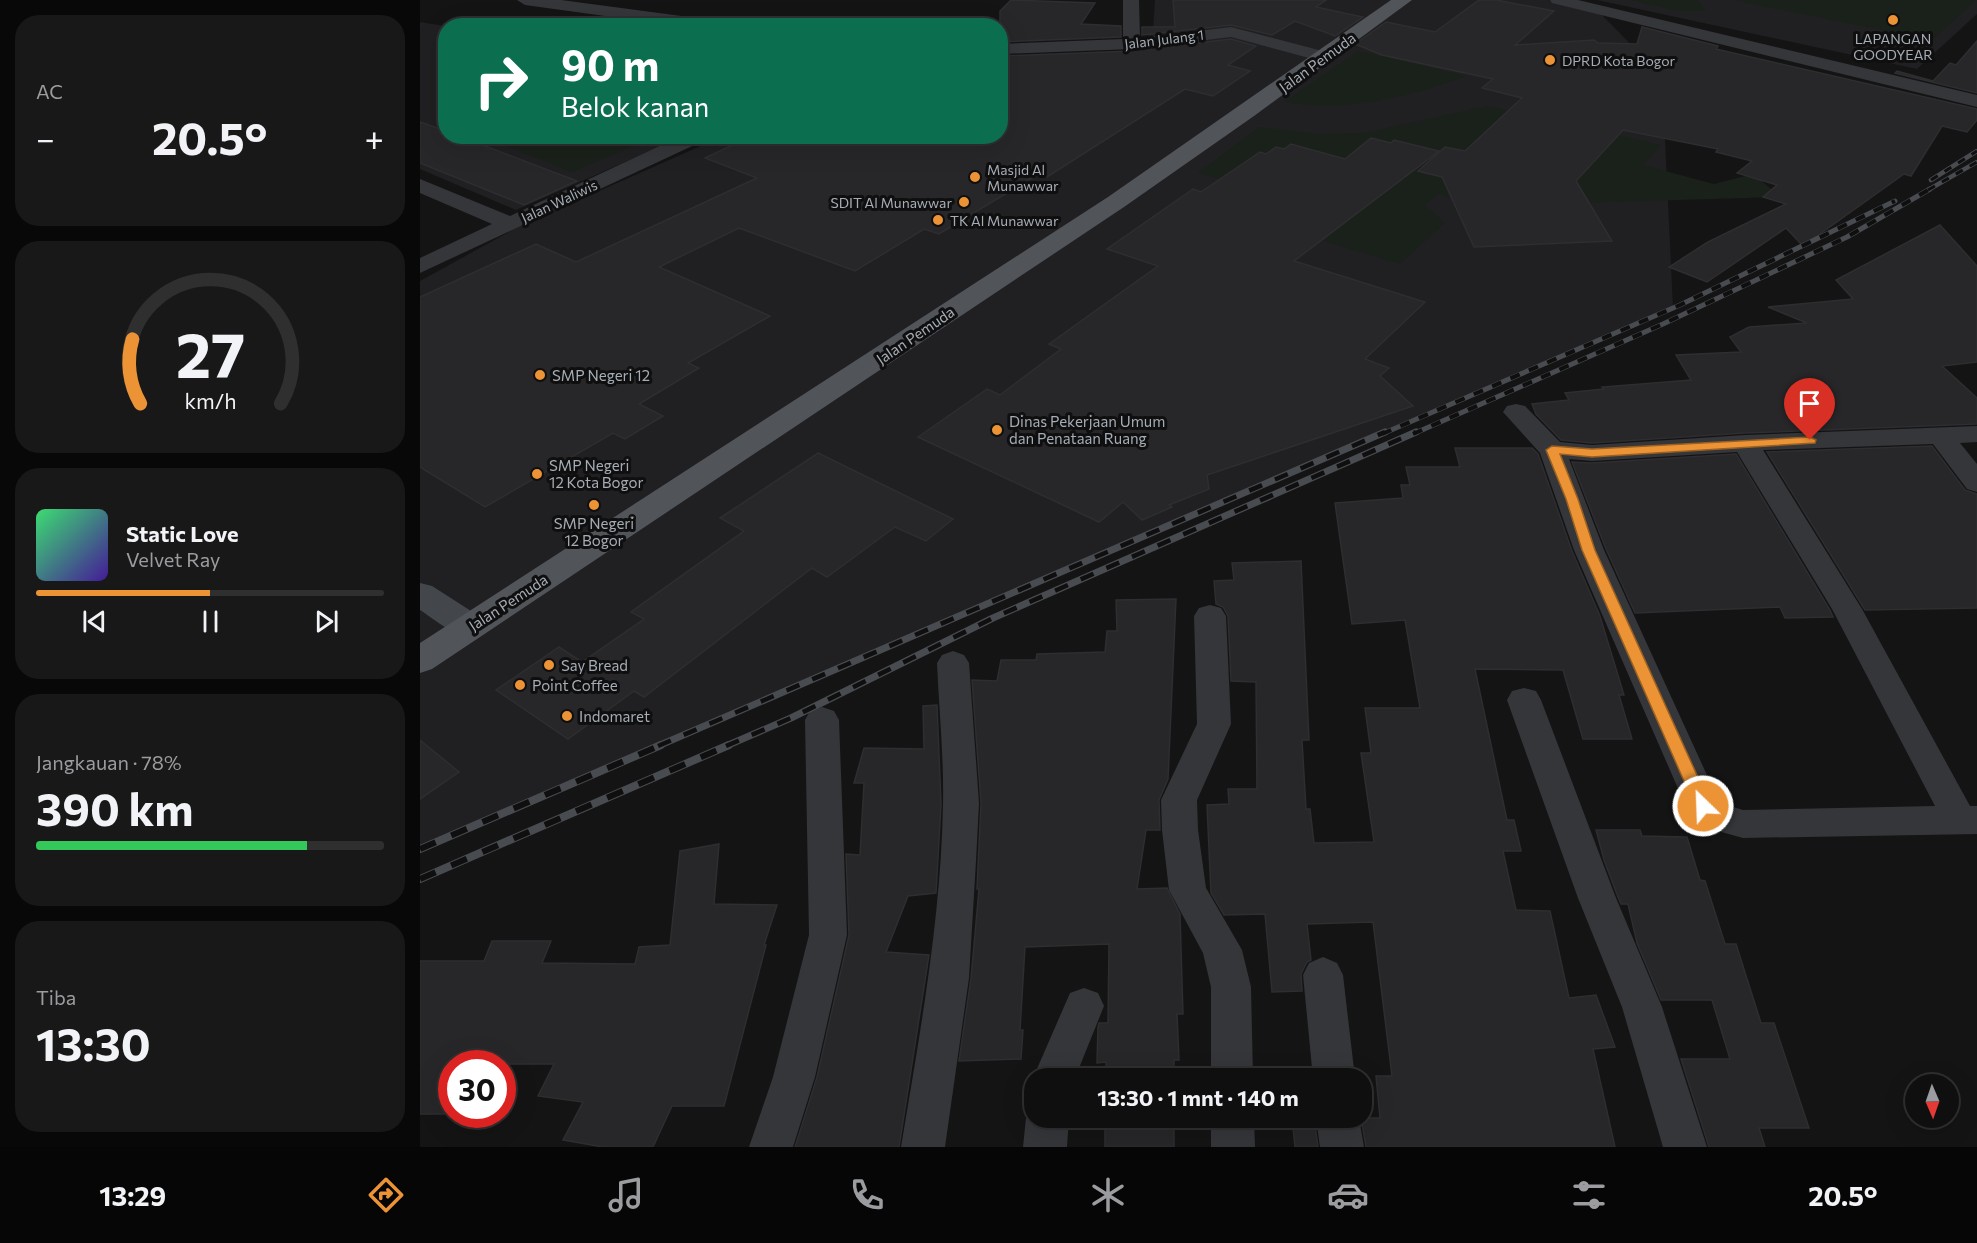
<!DOCTYPE html>
<html lang="id">
<head>
<meta charset="utf-8">
<style>
	body { margin:0; font-family:Commissioner,sans-serif; background:#181819; color:#f1f3f6; height:100vh; display:flex; flex-direction:column; font-size:22px; white-space:nowrap }
	* { box-sizing:border-box; margin:0 }
	p { font-size:20px; color:#9b9c9f }
	.icon { flex:none; width:33px; height:33px; fill:none; stroke:currentColor; stroke-width:2; stroke-linecap:round; stroke-linejoin:round }
	.map { position:relative; flex:1; overflow:hidden }
	.details { display:flex; flex-direction:column; gap:15px; padding:15px; background:#080809; width:420px }
	.details>* { flex:none }
	.hud { position:absolute; left:18px; top:18px; width:570px; height:126px; border-radius:24px; box-shadow:0 6px 24px #0002,0 0 0 2px #2f2f30; background:#0b6e4f; color:#fff; overflow:hidden }
	.needle { width:39px; rotate:178deg }
	.controls { position:absolute; left:1485px; top:1074px; display:grid; gap:12px }
	.controls a { display:grid; place-items:center; width:54px; height:54px; border-radius:50%; background:#0f0f10; box-shadow:0 6px 24px #0002,0 0 0 2px #2f2f30; font-size:30px }
	.speed { position:absolute; left:18px; top:1050px; display:flex; gap:12px; font-size:30px; font-weight:700; text-align:center }
	.speed>* { display:grid; place-content:center; width:78px; height:78px; border-radius:50%; background:#0f0f10; box-shadow:0 6px 24px #0002,0 0 0 2px #2f2f30; line-height:1 }
	.speed .limit { border:9px solid #d22; background:#fff; color:#111 }
	.pin { position:absolute; display:grid; place-items:center; width:51px; height:51px; color:#fff; margin:-62px -26px; border-radius:50% 50% 50% 0; rotate:-45deg; box-shadow:0 0 6px #0007 }
	.pin .icon { rotate:45deg }
	.me { position:absolute; width:66px; margin:-33px; rotate:336deg; stroke-linejoin:round; filter:drop-shadow(0 0 4px #0008) }
	.turn { display:flex; align-items:center; gap:21px; height:126px; padding:0 24px; font-size:27px }
	.turn .icon { width:78px; height:78px; stroke-width:2.5 }
	.turn b { display:block; font-size:42px; line-height:51px }
	.big { font-size:45px; font-weight:700; line-height:1.1 }
	.details .widget { flex:1; display:flex; flex-direction:column; justify-content:center; gap:9px; min-width:0; padding:0 21px; border-radius:24px; background:#181819 }
	.details .dial { align-items:center; gap:0 }
	.dial svg { height:156px; overflow:visible; fill:none; stroke:#2f2f30; stroke-width:7; stroke-linecap:round; text-anchor:middle }
	.dial text { fill:#f1f3f6; stroke:none }
	.song { display:flex; align-items:center; gap:18px }
	.cover { width:72px; height:72px; border-radius:9px; background:linear-gradient(135deg,hsl(140 70% 55%),hsl(260 70% 35%)) }
	.played { height:6px; border-radius:3px; background:linear-gradient(90deg,#eb9335 50%,#2f2f30 50%) }
	.keys { display:flex; justify-content:space-around; direction:ltr }
	.heat { display:flex; justify-content:space-between; align-items:center; font-size:33px; direction:ltr }
	.charge { height:9px; border-radius:4px; background:linear-gradient(90deg,#34c759 78%,#2f2f30 0) }
	.trip { position:absolute; left:604px; top:1068px; width:348px; height:60px; border-radius:24px; background:#0f0f10; box-shadow:0 6px 24px #0002,0 0 0 2px #2f2f30; font-weight:700; line-height:60px; text-align:center }
	.tab-bar { display:flex; height:96px; justify-content:space-around; align-items:center; background:#060606; color:#9b9c9f }
	.tab-bar .icon { width:42px; height:42px }
	.tab-bar .current { color:#eb9335 }
	.tab-bar b { font-size:27px; color:#f1f3f6 }
	main { display:flex; flex:1; min-height:0 }
	.map>svg:first-child { display:block }
</style>
</head>
<body>
<main>
<section class="details">
<div class="widget"><p>AC</p>
<div class="heat"><a>−</a><b class="big">20.5°</b><a>+</a></div>
</div>
<div class="widget dial"><svg viewBox="0 0 100 80">
<path d="M14 69A42 42 0 1 1 86 69"/>
<path d="M14 69A42 42 0 0 1 10 36" stroke="#eb9335"/>
<text x="50" y="56" font-size="32" font-weight="700">27</text>
<text x="50" y="72" font-size="11">km/h</text>
</svg></div>
<div class="widget">
<div class="song"><i class="cover"></i><div><b>Static Love</b><p>Velvet Ray</p></div></div>
<div class="played"></div>
<div class="keys"><svg class="icon" aria-label="previous" viewBox="0 0 24 24"><path d="M18 5L8 12l10 7zM5 5v14"/></svg><svg class="icon" aria-label="pause" viewBox="0 0 24 24"><path d="M8 5v14M16 5v14"/></svg><svg class="icon" aria-label="next" viewBox="0 0 24 24"><path d="M6 5l10 7-10 7zM19 5v14"/></svg></div>
</div>
<div class="widget"><p>Jangkauan · 78%</p><b class="big">390 km</b><div class="charge"></div></div>
<div class="widget"><p>Tiba</p><b class="big">13:30</b></div>
</section>
<div class="map">
<svg width="1557" height="1147" viewBox="0 0 1557 1147">
	<rect width="100%" height="100%" fill="#141415"/>
	<g fill="#202022">
		<path d="M735,0h393l48,9 66,67 11,232 -1253,541v-568l98,-54 203,-90 279,-1 1,-80h55l75,-5 22,-20z"/>
		<path d="M1177,0h380v14l-60,55z"/>
		<path d="M0,22l25,4 1,110 236,1 -166,73 -96,-41z"/>
	</g>
	<g fill="#1a201a">
		<path d="M1211,0h67l8,11h-28z"/>
		<path d="M1313,0h243l-44,40z"/>
		<path d="M938,51l108,25c-56,21 -122,37 -182,26z"/>
		<path d="M1067,106l174,39 -18,20 71,19 39,-10 28,23 -306,9 -37,-12 -13,11 20,18 -45,41 -116,-35 -2,-32 -84,-24 61,-46 59,7 47,-1z"/>
		<path d="M70,137v-1l164,1 -82,35 -85,-34z"/>
	</g>
	<g fill="#272729" stroke="#2e2e31" stroke-width="1.5">
		<path d="M591,0l84,3 -14,21 40,2v11l-121,5v-31z"/>
		<path d="M753,0h153l-10,7 47,10 -28,19 -40,-15 -23,14 -41,-10 -89,10v-8h33z"/>
		<path d="M1059,0h17l58,11 -39,34 79,-5 4,3 39,1 5,-17 76,19 -2,3 261,60v11l-10,12 -25,-6 -31,50 -7,-2 -101,72 -17,-18 -79,54 -38,-15 39,-25 78,-38 -23,-7 14,-12 -40,-12 15,-12 -36,-9 2,-3 -95,-19 -47,51 36,60 -138,6 -32,-70 -24,-6 27,-24 20,4 57,-53 -40,-10 11,-9 -111,-24 -27,-11 31,-22 49,10z"/>
		<path d="M811,39l25,7 -28,19 22,6 -37,25 -28,-7 -138,88 -10,-2 -98,59 -15,-5 -69,42 -116,-43 -80,39 111,49 -82,47 11,5 -60,36 24,12 -38,23 -12,-6 -128,74 -65,-40v-170l116,-53 40,18 181,-84 -52,-20 47,-22h248v-80l132,-5z"/>
		<path d="M1557,41v52l-82,-20 2,-2 36,10 17,-18 6,2z"/>
		<path d="M0,122l26,9v5h13l118,45 -53,24 -104,-42z"/>
		<path d="M951,138l20,5 3,-3 45,11 -145,110 131,41 -60,57 24,9 -9,8 33,30 -206,69 2,14 -40,16 3,2 -30,13 -19,-18 -24,20 -181,-85 69,-48 13,6 61,-46 -12,-5 109,-78 -51,-17 86,-60 8,3 59,-40 6,2 10,-7 8,2 7,-5 54,15z"/>
		<path d="M1520,225l37,41v96l-35,4 35,32v26l-232,9 -153,10 -31,-3 -25,-26 -4,-10 37,-4 -4,-7 39,-4 -2,-2 89,-7 -15,-25 65,-3 -11,-15 19,-10 58,-4 -39,-16 85,-8 -17,-19z"/>
		<path d="M1512,446l33,44 12,4v114l-112,2 -98,-158z"/>
		<path d="M1035,448h77l6,6 34,97 28,65 24,79h-5l13,44h-49l-20,-69 -88,-1 32,151h7l7,31h-18l13,59 34,1 19,87 27,-3 19,52 -22,2 22,98h-249l-5,-29h19l-4,-42h16l-19,-154 -66,2 4,36 -4,2 -6,12 1,17 -30,1 -7,-78 -41,1 -13,-22 -4,-88 22,-1 -1,-15h29l-1,-107 -25,-1 -3,-65 -5,-9 -7,-3 -2,-23 20,-1 -2,-17 69,-2 8,179h-7l4,69h4l4,34 60,-1 -13,-89h10l-6,-45h55l-15,-88 -53,4 -17,-121 68,-5 -2,-13h9l-4,-18h54z"/>
		<path d="M398,453l135,66 -27,22 -31,-14 -68,50 -15,-9 -168,129 -10,-6 -66,48 -72,-49 63,-43 23,15 62,-43 -13,-7 113,-81 -24,-13z"/>
		<path d="M1316,454l94,156 3,7 -48,1 -5,-11 -145,6 -29,-64 -34,-87 20,1z"/>
		<path d="M756,599l-8,180 -9,21 1,30h-14l-9,59 30,-1 13,26 3,100h-6l2,46h-5v18h-68v-16l-9,1 1,-36 1,-4h9l1,-79 -84,3 -5,83h3l-2,29 -62,2 12,-83 8,-89h-2l4,-86 -9,-123 25,1 4,-21h35l1,-6 68,-2 2,-21h10l-1,-31z"/>
		<path d="M517,705l4,99 -5,89 -28,3 -22,56 43,3 -30,192h-104l22,-70 32,-142 -3,-81 14,1 4,-72h-10l10,-35 60,1 -1,-43z"/>
		<path d="M0,740l39,32 -39,27z"/>
		<path d="M1176,830h44l2,6 45,1 13,43 5,1 20,63h11l25,79h13l35,105h-50l6,19h-56l-28,-88h49l-18,-59h-51l-24,-57 -9,-39h-7l-3,-7 -14,-37z"/>
		<path d="M299,844l-5,60 63,1 -13,40h2l-42,161h-52l-19,41h-50l-40,-7 20,-38 -45,-6 16,-32h-102v50h-32v-153h64l8,-20h59l-9,22 93,1 4,-17 31,-2 10,-94z"/>
		<rect x="685" y="1118" width="69" height="29"/>
		<path d="M872,1118h22l4,29h-23z"/>
	</g>
	<g fill="none" stroke-linecap="round" stroke-linejoin="round">
		<g fill="#35363a" fill-rule="evenodd">
			<path d="M97,0h44l158,21 8,5h-49l-153,-21z"/>
			<path d="M703,0h16l1,38 91,-11 99,26 3,4 -3,4 -6,1 -93,-25 -99,12 -132,5v-10l123,-5z"/>
			<path d="M1130,0h28l399,95v12l-425,-104z"/>
			<path d="M261,136h26l-2,4 -285,133v-15l72,-34 -72,-31v-14l90,37z"/>
			<path d="M1096,404l9,2 35,36 32,3 153,-10 232,-9v16l-17,1 17,21v28l-10,-3 -34,-45 -170,6 99,159 108,197h7v28l-234,4 -36,-10 -17,-12 -116,-266 -34,-97 -37,-41 4,-6zM1317,452l95,157 103,197 -192,4 -13,-4 -13,-9 -113,-247 -35,-91 23,2z"/>
			<path d="M790,605l11,3 5,8 5,108 -34,76 1,30 8,58 36,62 9,37 2,91h-42v-91l-8,-34 -34,-63 -7,-60 -1,-30 36,-76 -3,-108 5,-8z"/>
			<path d="M533,651l11,4 5,8 10,140 -3,58 -7,117 -24,169h-44c19,-114 40,-228 42,-343 1,-47 -4,-94 -6,-141l5,-8z"/>
			<path d="M1104,688l12,3 5,9 75,198 46,109 45,140h-44l-41,-140 -44,-109 -71,-198 5,-9z"/>
			<path d="M402,707l12,4 5,9 8,215 -32,142 -22,70h-44l24,-70 36,-142 -4,-215 5,-9z"/>
			<path d="M903,957l14,6 6,12 12,103h-42l-10,-103 6,-12z"/>
			<path d="M664,988l14,5 6,13 -29,72h-40v5l-2,-5 37,-85z"/>
			<path d="M615,1102v16h34l-2,29h-44l3,-29z"/>
			<path d="M791,1118h43l1,29h-44z"/>
			<path d="M896,1118h43l5,29h-44z"/>
		</g>
		<path fill="#43464a" fill-rule="evenodd" d="M0,583l12,3 50,32 5,8 -5,8c-24,7 -42,-11 -62,-24z"/>
		<path fill="#515459" fill-rule="evenodd" d="M971,0h21l-158,116 -130,91 -692,462 -12,4v-30l688,-446z"/>
		<defs>
			<g id="rail-far3">
				<path d="M1511,180l46,-29"/>
				<path d="M1508,190l49,-28"/>
			</g>
			<g id="rail-far2">
				<path d="M962,434l298,-129 215,-104"/>
				<path d="M993,434l250,-110 184,-87 83,-48"/>
			</g>
			<g id="rail-far1">
				<path d="M238,746l727,-314"/>
				<path d="M306,746l65,-28 202,-100 423,-186"/>
			</g>
			<g id="rail">
				<path d="M0,849l241,-104"/>
				<path d="M0,879l309,-134"/>
			</g>
		</defs>
		<use href="#rail-far3" stroke="#484b4f" stroke-width="4.5"/>
		<use href="#rail-far2" stroke="#484b4f" stroke-width="5"/>
		<use href="#rail-far1" stroke="#484b4f" stroke-width="7"/>
		<use href="#rail" stroke="#484b4f" stroke-width="8"/>
		<use href="#rail-far3" stroke="#0f0f10" stroke-width="3" stroke-dasharray="8" stroke-linecap="butt"/>
		<use href="#rail-far2" stroke="#0f0f10" stroke-width="4" stroke-dasharray="10" stroke-linecap="butt"/>
		<use href="#rail-far1" stroke="#0f0f10" stroke-width="4.5" stroke-dasharray="14" stroke-linecap="butt"/>
		<use href="#rail" stroke="#0f0f10" stroke-width="6" stroke-dasharray="17" stroke-linecap="butt"/>
	</g>
	<path fill="#eb9335" stroke="#996022" stroke-width="1.5" d="M1390,437l6,3 -1,3 -223,14 -32,-3 18,45 17,51 116,256 -2,4 -6,2 -6,-2 -2,-4 -113,-256 -16,-51 -20,-49 6,-4 40,3z"/>
	<g fill="#eb9335" stroke="#0f0f10" stroke-width="2">
		<circle cx="1473" cy="20" r="6"/>
		<circle cx="1130" cy="60" r="6"/>
		<circle cx="555" cy="177" r="6"/>
		<circle cx="544" cy="202" r="6"/>
		<circle cx="518" cy="220" r="6"/>
		<circle cx="120" cy="375" r="6"/>
		<circle cx="577" cy="430" r="6"/>
		<circle cx="117" cy="474" r="6"/>
		<circle cx="174" cy="505" r="6"/>
		<circle cx="129" cy="665" r="6"/>
		<circle cx="100" cy="685" r="6"/>
		<circle cx="147" cy="716" r="6"/>
	</g>
	<g text-anchor="middle" dominant-baseline="central" stroke-width="6" stroke-linejoin="round" paint-order="stroke">
		<g font-size="14" fill="#a6adb5" stroke="#0f0f10" text-anchor="start">
			<text x="1473" y="38" text-anchor="middle">LAPANGAN<tspan x="1473" dy="16">GOODYEAR</tspan></text>
			<text x="1142" y="60">DPRD Kota Bogor</text>
			<text x="567" y="169">Masjid Al<tspan x="567" dy="16">Munawwar</tspan></text>
			<text x="532" y="202" text-anchor="end">SDIT Al Munawwar</text>
			<text x="530" y="220">TK Al Munawwar</text>
		</g>
		<g font-size="14" fill="#a6adb5" stroke="#0f0f10">
			<text transform="translate(744 39) rotate(-7)">Jalan Julang 1</text>
			<text transform="translate(139 201) rotate(-25)">Jalan Waliwis</text>
		</g>
		<g font-size="15" fill="#a6adb5" stroke="#0f0f10">
			<text transform="translate(897 62) rotate(-36)">Jalan Pemuda</text>
			<text transform="translate(495 335) rotate(-34)">Jalan Pemuda</text>
			<text transform="translate(88 602) rotate(-33)">Jalan Pemuda</text>
		</g>
		<g font-size="15" fill="#a6adb5" stroke="#0f0f10" text-anchor="start">
			<text x="132" y="375">SMP Negeri 12</text>
			<text x="589" y="421">Dinas Pekerjaan Umum<tspan x="589" dy="17">dan Penataan Ruang</tspan></text>
			<text x="129" y="465">SMP Negeri<tspan x="129" dy="17">12 Kota Bogor</tspan></text>
			<text x="174" y="523" text-anchor="middle">SMP Negeri<tspan x="174" dy="17">12 Bogor</tspan></text>
			<text x="141" y="665">Say Bread</text>
			<text x="112" y="685">Point Coffee</text>
			<text x="159" y="716">Indomaret</text>
		</g>
	</g>
</svg>
<div class="controls">
<a><svg class="needle" viewBox="-14 -14 28 28"><path d="M0-13l5 13h-10z" fill="#e53935"/><path d="M0 13l5-13h-10z" fill="#9b9c9f"/></svg></a>
</div>
<div class="speed"><div class="limit">30</div></div>
<div class="pin" style="left:1390px;top:440px;background:#d93025"><svg class="icon" aria-label="arrive" viewBox="0 0 24 24"><path d="M6 21V4h12l-3 4 3 4H6"/></svg></div>
<svg class="me" style="left:1283px;top:806px" viewBox="-20 -20 40 40"><circle r="17" fill="#eb9335" stroke="#fff" stroke-width="3"/><path d="M0-11L8 9 0 5-8 9z" fill="#fff"/></svg>
<div class="trip">13:30 · 1 mnt · 140 m</div>
<div class="hud">
<div class="turn"><svg class="icon" aria-label="right" viewBox="0 0 24 24"><path d="M7 20v-9h11M14 6l5 5-5 5"/></svg><div><b>90 m</b>Belok kanan</div></div>
</div>
</div>
</main>
<nav class="tab-bar">
<b>13:29</b>
<svg class="icon current" aria-label="directions" viewBox="0 0 24 24"><path d="M12 3l9 9-9 9-9-9zM9 14v-3h6M13 9l2 2-2 2"/></svg>
<svg class="icon" aria-label="music" viewBox="0 0 24 24"><path d="M9 18V5l10-2v13"/><circle cx="6" cy="18" r="3"/><circle cx="16" cy="16" r="3"/></svg>
<svg class="icon" aria-label="phone" viewBox="0 0 24 24"><path d="M5 4h4l2 5-3 2q2 4 5 5l2-3 5 2v4C11 20 4 13 5 4z"/></svg>
<svg class="icon" aria-label="climate" viewBox="0 0 24 24"><path d="M12 3v18M4 7l16 10M4 17L20 7"/></svg>
<svg class="icon" aria-label="car" viewBox="0 0 24 24"><path d="M5 17H2v-5l4-1 3-4h7l3 4 3 1v5h-3M9 17h6M6 11h13"/><circle cx="7" cy="17" r="2"/><circle cx="17" cy="17" r="2"/></svg>
<svg class="icon" aria-label="filters" viewBox="0 0 24 24"><path d="M4 7h16M4 17h16"/><circle cx="9" cy="7" r="2"/><circle cx="15" cy="17" r="2"/></svg>
<b>20.5°</b>
</nav>
</body>
</html>
